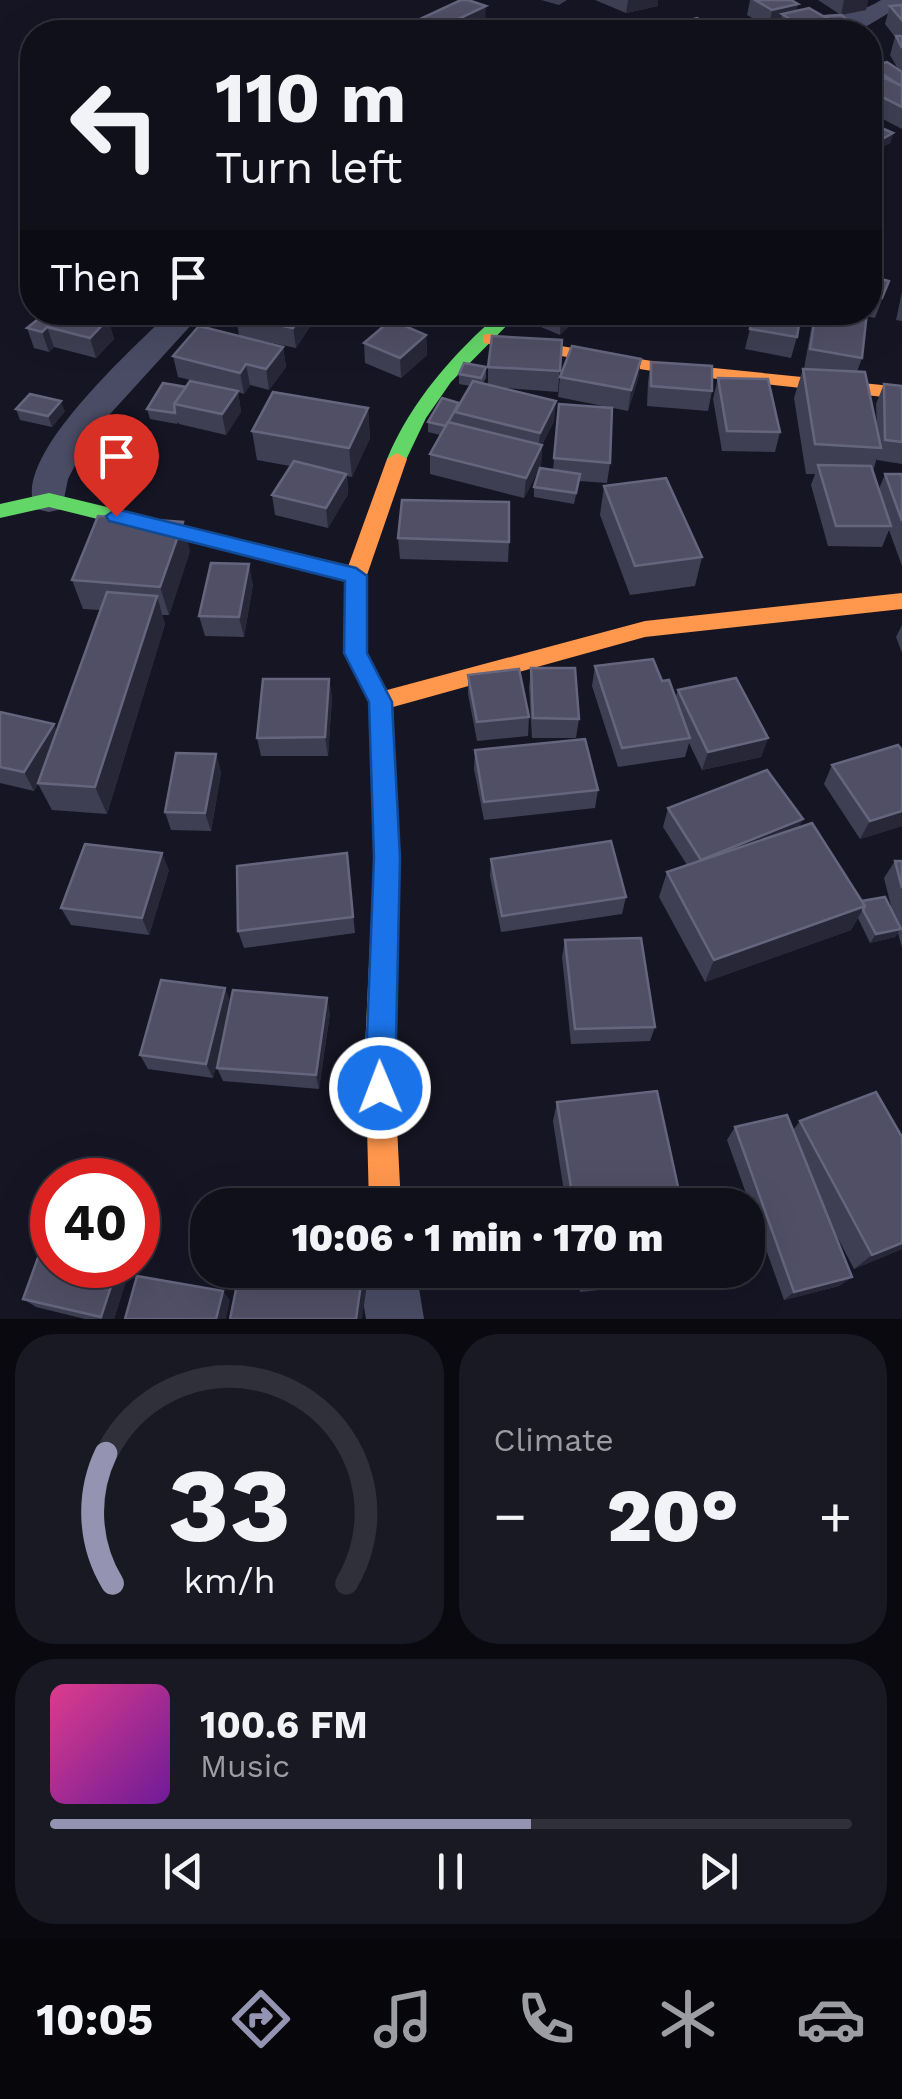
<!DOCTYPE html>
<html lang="en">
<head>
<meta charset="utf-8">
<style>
	body { margin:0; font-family:"Work Sans",sans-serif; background:#191924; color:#f1f3f6; height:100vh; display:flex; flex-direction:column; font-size:38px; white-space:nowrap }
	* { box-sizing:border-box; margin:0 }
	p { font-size:32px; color:#9c9da3 }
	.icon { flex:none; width:55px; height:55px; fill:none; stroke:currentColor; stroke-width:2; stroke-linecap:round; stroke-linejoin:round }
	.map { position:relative; height:1319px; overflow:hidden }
	.drawer { display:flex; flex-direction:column; gap:15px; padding:15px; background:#09090f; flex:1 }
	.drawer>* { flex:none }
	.banner { position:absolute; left:20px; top:20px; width:862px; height:305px; border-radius:40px; box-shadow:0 10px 40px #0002,0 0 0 2px #30303a; background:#10101b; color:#f1f3f6; overflow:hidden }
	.speed { position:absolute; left:30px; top:1158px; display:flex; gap:20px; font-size:50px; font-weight:700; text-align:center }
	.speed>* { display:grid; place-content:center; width:130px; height:130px; border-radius:50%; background:#10101b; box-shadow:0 10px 40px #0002,0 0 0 2px #30303a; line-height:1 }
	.speed .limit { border:15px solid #d22; background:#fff; color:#111 }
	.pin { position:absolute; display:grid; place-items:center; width:85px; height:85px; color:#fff; margin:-102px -42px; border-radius:50% 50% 50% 0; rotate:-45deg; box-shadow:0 0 10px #0007 }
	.pin .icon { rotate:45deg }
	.me { position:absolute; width:110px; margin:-55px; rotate:359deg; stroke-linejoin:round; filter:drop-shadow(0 0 8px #0008) }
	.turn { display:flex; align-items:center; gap:35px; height:210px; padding:0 30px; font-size:45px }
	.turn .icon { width:130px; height:130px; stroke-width:2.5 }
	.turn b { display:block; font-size:70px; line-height:85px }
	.then { display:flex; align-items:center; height:95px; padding:0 30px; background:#0003; gap:20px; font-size:38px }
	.big { font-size:75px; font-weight:800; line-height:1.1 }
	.drawer .tile { flex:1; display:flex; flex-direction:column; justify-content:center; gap:15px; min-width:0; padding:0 35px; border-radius:40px; background:#191924 }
	.drawer .dial { align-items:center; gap:0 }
	.dial svg { height:260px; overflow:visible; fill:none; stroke:#30303a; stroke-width:7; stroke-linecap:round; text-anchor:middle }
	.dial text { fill:#f1f3f6; stroke:none }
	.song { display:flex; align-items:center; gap:30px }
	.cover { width:120px; height:120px; border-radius:15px; background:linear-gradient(135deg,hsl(330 70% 55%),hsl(280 70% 35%)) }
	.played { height:10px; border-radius:5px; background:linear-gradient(90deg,#9494b2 60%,#30303a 60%) }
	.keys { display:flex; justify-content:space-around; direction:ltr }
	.heat { display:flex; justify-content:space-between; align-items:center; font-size:55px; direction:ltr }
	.drawer .tiles { flex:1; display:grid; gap:15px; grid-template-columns:1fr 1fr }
	.tile:last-child { grid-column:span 2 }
	.trip { position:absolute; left:190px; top:1188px; width:575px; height:100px; border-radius:40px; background:#10101b; box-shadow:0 10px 40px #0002,0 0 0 2px #30303a; font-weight:800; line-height:100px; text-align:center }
	.tabs { display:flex; height:160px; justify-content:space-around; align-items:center; background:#06060b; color:#9c9da3 }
	.tabs .icon { width:70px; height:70px }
	.tabs .current { color:#9494b2 }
	.tabs b { font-size:45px; color:#f1f3f6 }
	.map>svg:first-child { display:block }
</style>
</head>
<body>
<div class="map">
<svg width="902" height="1319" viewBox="0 0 902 1319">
	<rect width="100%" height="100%" fill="#161524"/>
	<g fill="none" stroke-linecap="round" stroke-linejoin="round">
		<g fill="#4a4c65" fill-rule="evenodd">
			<path d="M881,0h21v5l-35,21 -109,6c27,-26 86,-7 123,-32z"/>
			<path d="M170,312h33l-113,124 -22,43 -6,30 -13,3 -13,-3c-29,-50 101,-164 134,-197z"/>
			<path d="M358,1270h58l8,49h-58z"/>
		</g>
		<g fill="#63d668" fill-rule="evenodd">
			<path d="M501,312h19l-69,70 -25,36 -22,46h-14l-3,-5c25,-59 66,-105 114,-147z"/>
			<path d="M49,493l307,74 11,8 -11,8 -307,-76 -49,11v-14z"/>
		</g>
		<g fill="#ff974d" fill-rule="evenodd">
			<path d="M489,334l175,29 238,24v12l-238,-26 -181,-30v-8z"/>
			<path d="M397,453l10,6 -40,116v78l20,37 258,-69 257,-28v16l-257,28 -252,70 7,151 -7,191 8,156h-32l-4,-156 9,-191 -5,-157 -24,-48v-78l42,-116z"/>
		</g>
	</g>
	<g fill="#3f3f53">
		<path d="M541,0h26l-8,5z"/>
		<path d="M595,0h63v6l-32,7z"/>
		<path d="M750,0h41l7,4 -2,7 30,6 32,15h-80l2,-7 -11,3 -22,-13z"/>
		<path d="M818,0h50l-2,10 -25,5z"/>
		<path d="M902,5v124l-25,-13 -7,3v-35l6,-3 -6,-4 1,-11 27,3 -8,-14 5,-18 -10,-13 5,-18z"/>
		<path d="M409,24h76l-17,8h-58z"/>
		<path d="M870,123l23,10 -3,10 -11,6 -5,-3 -1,6 -3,1z"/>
		<path d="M870,276l19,5 -14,37 -9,-2 -4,42 -5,14 20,56 -1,-24 8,-20 18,2v78l-25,-4v-2l-4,13 6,18 6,-15h17v92l-13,-36 -7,17 -54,-1 -17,-61 4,-11h-9l-12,-76 9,-29h1l10,-57h56z"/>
		<path d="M902,292v29l-6,-1z"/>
		<path d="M239,312h103l-7,11 -22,-5v4l-17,26 -38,-8 25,7 3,20 -17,23 -19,-5 -6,9 -6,-2 3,20 -15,23 -47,-11 -1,-2 -1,2 -27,-5 -3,-10 39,-22h33l-41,-10 -5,-21 66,-20 -3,-20z"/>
		<path d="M534,312h50l-24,23 -26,-11z"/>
		<path d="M700,312h36l-9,15 -28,-9z"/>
		<path d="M754,312l43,25 -6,21 -46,-9z"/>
		<path d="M108,319l6,20 -18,19 -42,-11 -5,5 -15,-4 -7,-20z"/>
		<path d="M426,335l1,20 -26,23 -36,-15 -1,-20z"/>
		<path d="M562,340l-4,52 -53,-4 49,33 -12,24 -1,20 -17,33 -94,-24v-20l10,-19 -12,-3v-10l31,-19 11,-17 -11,-2v-10l27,-7v11l-3,5 5,1v-17z"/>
		<path d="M641,359l-3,20 -10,32 -70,-14 2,-20z"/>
		<path d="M651,362l61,29 -4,20 -61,-5 1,-24z"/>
		<path d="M718,378l62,54 -5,20 -53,-1 -9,-52z"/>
		<path d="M559,404l51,59 -3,20 -28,-2 -5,23 -40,-7v-10l19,-17z"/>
		<path d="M368,408l2,30 -18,39 -5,-1 1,18 -20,34 -53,-13 -3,-20 18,-29 -33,-6 -5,-29z"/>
		<path d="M16,409l49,2 -13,16 -32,-7z"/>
		<path d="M604,486l98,71 -7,29 -65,9 -30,-80z"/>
		<path d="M398,538l111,4 -1,20 -108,-3z"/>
		<path d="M190,551l-21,64h-7l3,9 -58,190 -55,-4 -14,-26 -4,7 -34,-8v-71l57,19 43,-121 -17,-1 -11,-29z"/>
		<path d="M253,584l-9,53 -39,-1 -6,-20z"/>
		<path d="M902,625v28l-6,-16z"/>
		<path d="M595,666l67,15 13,18 3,-9 90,48 -7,19 -59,13 -13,-27 -4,14 -67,10 -26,-81z"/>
		<path d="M531,668l48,51 -3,19h-44l-3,-50z"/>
		<path d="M468,675l61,42 -1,19 -51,5 -9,-47z"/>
		<path d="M329,679l3,19 -4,58h-67l-4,-18z"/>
		<path d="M475,750l123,40 -3,18 -111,12 -10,-51z"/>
		<path d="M216,754l5,19 -10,58 -40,-1 -6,-18z"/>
		<path d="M832,765l70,61 -42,13 -36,-55z"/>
		<path d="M668,808l131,20 63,73 31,13 -9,-36 11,-17h7v87l-4,-15 -3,4 -25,6 -12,-25 -7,12 -146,52 -46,-85 8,-25 20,-7 -24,-38z"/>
		<path d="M347,853l8,80 -111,15 -6,-17z"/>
		<path d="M491,859l135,38 -4,17 -121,18 -11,-56z"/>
		<path d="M169,870l-20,65 -78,-10 -10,-17z"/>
		<path d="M565,940l90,87 -5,14 -79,3 -9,-87z"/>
		<path d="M225,988l5,14 100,11 -11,76 -96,-8 -6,-13 8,-40 -12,50 -65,-9 -8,-14z"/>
		<path d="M557,1102l125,103h-116l-13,-84z"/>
		<path d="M800,1121l102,128 -48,20 -22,-42 20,50 -13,9 -55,14 -57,-160 8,-13 58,3z"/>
		<path d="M52,1265h79l-17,54h-29l-49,-12 -13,-8z"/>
		<path d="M576,1270h117l-9,11 -104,11z"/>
	</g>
	<g fill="#282738">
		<path d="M628,0h30v6l-32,7z"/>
		<path d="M844,0h24l-2,10 -25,5z"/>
		<path d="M798,4l-4,17 -12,-7 -2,11 -11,3 3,-18z"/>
		<path d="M486,6l-1,18 -17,8h-37z"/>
		<path d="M837,24l-2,8h-26v-1z"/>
		<path d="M882,97l-5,19 -7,3 3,-18z"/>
		<path d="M878,133l-5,19 -3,1v-16z"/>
		<path d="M893,133l-3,10 -11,6 3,-10z"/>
		<path d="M303,312h9l1,10 -17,26 -3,-20z"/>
		<path d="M334,312h8l-7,11z"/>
		<path d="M564,312h20l-24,23 1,-21z"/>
		<path d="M730,312h6l-9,15z"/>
		<path d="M108,319l6,20 -18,19 -6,-20z"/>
		<path d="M47,327l7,20 -5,5 -7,-20z"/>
		<path d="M426,335l1,20 -26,23 -1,-20z"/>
		<path d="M283,347l3,20 -17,23 -3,-21z"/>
		<path d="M641,359l-3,20 -10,32 3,-21z"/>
		<path d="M246,364l4,21 -6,9 -4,-21z"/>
		<path d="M238,391l3,21 -15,23 -4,-21z"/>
		<path d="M61,401l4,10 -13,16 -4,-11z"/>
		<path d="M556,401l-2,20 -16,32 2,-20z"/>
		<path d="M368,408l2,30 -18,39 -3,-29z"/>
		<path d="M542,445l-1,20 -17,33 2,-20z"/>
		<path d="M346,474l2,20 -20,34 -2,-20z"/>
		<path d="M183,522l7,29 -21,64 -9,-28z"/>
		<path d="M249,564l4,20 -9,53 -5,-20z"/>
		<path d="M157,596l8,28 -58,190 -12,-27z"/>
		<path d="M329,679l3,19 -4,58 -3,-19z"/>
		<path d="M54,724l8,19 -28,48 -10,-19z"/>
		<path d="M768,738l-7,19 -59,13 6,-18z"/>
		<path d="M216,754l5,19 -10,58 -6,-18z"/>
		<path d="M902,811v15l-42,13 10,-18z"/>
		<path d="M803,819l-8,18 -94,23z"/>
		<path d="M162,853l7,17 -20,65 -7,-17z"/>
		<path d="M865,906l-14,24 -146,52 9,-22z"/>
		<path d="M901,929l-6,8 -25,6 6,-9z"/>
		<path d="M225,988l6,15 -18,75 -7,-14z"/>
		<path d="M327,998l3,15 -11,76 -3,-14z"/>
		<path d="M143,1192l9,11 -14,43v-38z"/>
		<path d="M902,1243v6l-48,20 18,-14z"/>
		<path d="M118,1265h13l-17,54h-11l-2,-2z"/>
		<path d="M363,1270h6l-7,49h-6z"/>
		<path d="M852,1277l-13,9 -55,14 10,-8z"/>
		<path d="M223,1291l7,9 -4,19h-10z"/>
	</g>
	<g fill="#504f65" stroke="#65657e" stroke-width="2.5">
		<path d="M461,0h7l18,6 -55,26 -22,-8z"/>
		<path d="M755,0h36l7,4 -26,6z"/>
		<path d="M902,5v15l-12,-14z"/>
		<path d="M809,8l28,16 -28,7 -27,-17z"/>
		<path d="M842,15l16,17h-18l-4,-4 1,-4 -11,-8z"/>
		<path d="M697,18l22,11 -11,3h-37l-8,-4z"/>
		<path d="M520,22l30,10h-50z"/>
		<path d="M896,36h6v12z"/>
		<path d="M887,62l15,10v12l-3,1 -28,-19z"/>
		<path d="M885,78l17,8v21l-20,-10 -9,4 -3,-2v-15z"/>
		<path d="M870,123l23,10 -11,6 -5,-3 1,-3 -8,-4z"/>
		<path d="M870,129l8,4 -8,4z"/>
		<path d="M870,276l19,5 -7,17 -12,-4z"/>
		<path d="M47,312h35l26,7 -18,19 -43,-11 -5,5 -15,-4z"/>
		<path d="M239,312h64l-10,16 -57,-12z"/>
		<path d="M754,312h47l-4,25 -47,-8z"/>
		<path d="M816,312h51l-5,46 -52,-9z"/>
		<path d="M391,320l35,15 -26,23 -36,-15z"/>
		<path d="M199,326l84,21 -17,22 -20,-5 -6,9 -67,-17z"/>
		<path d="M492,336l70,4 -2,31 -72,-4z"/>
		<path d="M572,346l69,13 -10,31 -71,-13z"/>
		<path d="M651,362l61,4v25l-61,-5z"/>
		<path d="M464,363l22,4 -5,11 -22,-4z"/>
		<path d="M803,369l62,3 16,76 -66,-4z"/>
		<path d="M718,378l50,1 12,53 -53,-1z"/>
		<path d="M190,381l48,10 -16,23 -48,-10z"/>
		<path d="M473,381l83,20 -16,32 -85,-21z"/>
		<path d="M163,383l23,4 -12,17 1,9 -28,-4z"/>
		<path d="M884,384l18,2v56l-17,-2z"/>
		<path d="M273,392l95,16 -19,40 -97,-17z"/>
		<path d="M30,394l31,7 -13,15 -32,-7z"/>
		<path d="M442,398l17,5 -13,23 -18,-4z"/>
		<path d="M559,404l53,4 -2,55 -56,-5z"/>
		<path d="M448,422l94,23 -16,33 -96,-24z"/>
		<path d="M294,461l52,13 -20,34 -54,-13z"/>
		<path d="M818,465l53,1 20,60h-55z"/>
		<path d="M540,468l40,6 -4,19 -42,-6z"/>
		<path d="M885,474h17v47z"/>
		<path d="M666,478l36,79 -67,9 -31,-80z"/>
		<path d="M402,500l107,2v40l-111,-4z"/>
		<path d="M98,516l85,6 -23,65 -88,-7z"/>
		<path d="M211,563l38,1 -10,53 -40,-1z"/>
		<path d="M107,592l50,4 -62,191 -57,-4z"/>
		<path d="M653,659l9,22 7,-1 21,58 -68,10 -27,-82z"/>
		<path d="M531,668h44l4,51 -46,-1z"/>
		<path d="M519,669l10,48 -52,5 -9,-47z"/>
		<path d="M736,678l32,60 -60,14 -30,-62z"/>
		<path d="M263,679h66l-4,58 -68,1z"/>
		<path d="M0,712l54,12 -30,48 -24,-5z"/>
		<path d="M585,739l13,51 -114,12 -9,-52z"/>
		<path d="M898,745l4,5v61l-32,10 -38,-56z"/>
		<path d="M176,753l40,1 -11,59 -40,-1z"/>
		<path d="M767,770l36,49 -102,41 -33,-52z"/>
		<path d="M812,823l53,83 -151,54 -47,-88z"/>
		<path d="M611,841l15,56 -124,19 -11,-57z"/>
		<path d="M85,844l77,9 -20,65 -81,-10z"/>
		<path d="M347,853l6,64 -115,14 -1,-65z"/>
		<path d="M895,861h7v27z"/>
		<path d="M885,897l16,32 -25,5 -13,-24 2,-4 -3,-5z"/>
		<path d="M641,938l14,89 -80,2 -10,-89z"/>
		<path d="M161,980l64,8 -19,76 -66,-9z"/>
		<path d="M233,990l94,8 -11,77 -99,-7z"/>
		<path d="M657,1091l25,114h-108l-17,-103z"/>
		<path d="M876,1092l26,45v106l-30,12 -72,-134z"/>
		<path d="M787,1115l65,162 -58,15 -59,-165z"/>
		<path d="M69,1176l20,4h-22z"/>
		<path d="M138,1190l5,2 -5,16z"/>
		<path d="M52,1219v46h66l-17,52 -78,-18z"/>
		<path d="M240,1270h123l-7,49h-126z"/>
		<path d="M584,1270h84l-82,9z"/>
		<path d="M137,1276l86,15 -7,28h-91z"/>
	</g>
	<path fill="#1a73e8" stroke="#114b97" stroke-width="2.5" d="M116,509l240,59 11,8v77l25,49 8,156 -5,230 -4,11 -11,4 -10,-4 -5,-11 9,-230 -5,-156 -25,-49 1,-72 -236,-60 -3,-5z"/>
</svg>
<div class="speed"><div class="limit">40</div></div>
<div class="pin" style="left:116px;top:516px;background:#d93025"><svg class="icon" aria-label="arrive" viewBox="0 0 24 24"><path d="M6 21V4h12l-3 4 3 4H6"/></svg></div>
<svg class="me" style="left:380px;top:1088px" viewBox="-20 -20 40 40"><circle r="17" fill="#1a73e8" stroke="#fff" stroke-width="3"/><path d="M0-11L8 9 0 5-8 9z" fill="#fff"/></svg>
<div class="trip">10:06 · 1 min · 170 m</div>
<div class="banner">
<div class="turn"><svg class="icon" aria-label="left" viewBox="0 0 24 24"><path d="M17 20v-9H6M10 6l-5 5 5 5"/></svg><div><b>110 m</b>Turn left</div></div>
<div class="then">Then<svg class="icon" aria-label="arrive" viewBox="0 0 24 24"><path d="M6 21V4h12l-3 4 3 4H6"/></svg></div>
</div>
</div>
<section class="drawer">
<div class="tiles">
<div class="tile dial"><svg viewBox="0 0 100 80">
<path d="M14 69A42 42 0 1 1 86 69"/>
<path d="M14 69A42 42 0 0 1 12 29" stroke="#9494b2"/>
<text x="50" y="56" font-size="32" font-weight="700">33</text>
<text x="50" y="72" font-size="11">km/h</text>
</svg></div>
<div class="tile"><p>Climate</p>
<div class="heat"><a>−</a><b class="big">20°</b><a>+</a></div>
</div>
<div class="tile">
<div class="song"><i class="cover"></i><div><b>100.6 FM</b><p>Music</p></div></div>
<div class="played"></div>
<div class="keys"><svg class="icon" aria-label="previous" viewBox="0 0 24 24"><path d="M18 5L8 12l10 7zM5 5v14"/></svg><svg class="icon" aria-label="pause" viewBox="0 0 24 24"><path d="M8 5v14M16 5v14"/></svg><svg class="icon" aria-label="next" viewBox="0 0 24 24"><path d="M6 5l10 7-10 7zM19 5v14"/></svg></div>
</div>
</div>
</section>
<nav class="tabs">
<b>10:05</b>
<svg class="icon current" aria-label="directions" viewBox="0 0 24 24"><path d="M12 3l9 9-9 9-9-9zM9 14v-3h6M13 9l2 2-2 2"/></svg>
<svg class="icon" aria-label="music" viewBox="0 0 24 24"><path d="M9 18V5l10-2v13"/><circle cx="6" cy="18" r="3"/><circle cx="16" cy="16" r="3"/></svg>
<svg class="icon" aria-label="phone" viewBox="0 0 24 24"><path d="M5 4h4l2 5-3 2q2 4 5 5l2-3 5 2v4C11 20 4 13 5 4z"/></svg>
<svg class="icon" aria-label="climate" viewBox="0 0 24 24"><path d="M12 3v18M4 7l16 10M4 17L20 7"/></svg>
<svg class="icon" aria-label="car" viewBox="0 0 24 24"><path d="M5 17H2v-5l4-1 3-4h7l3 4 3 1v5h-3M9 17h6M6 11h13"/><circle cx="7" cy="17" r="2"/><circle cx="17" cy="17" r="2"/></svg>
</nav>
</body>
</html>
